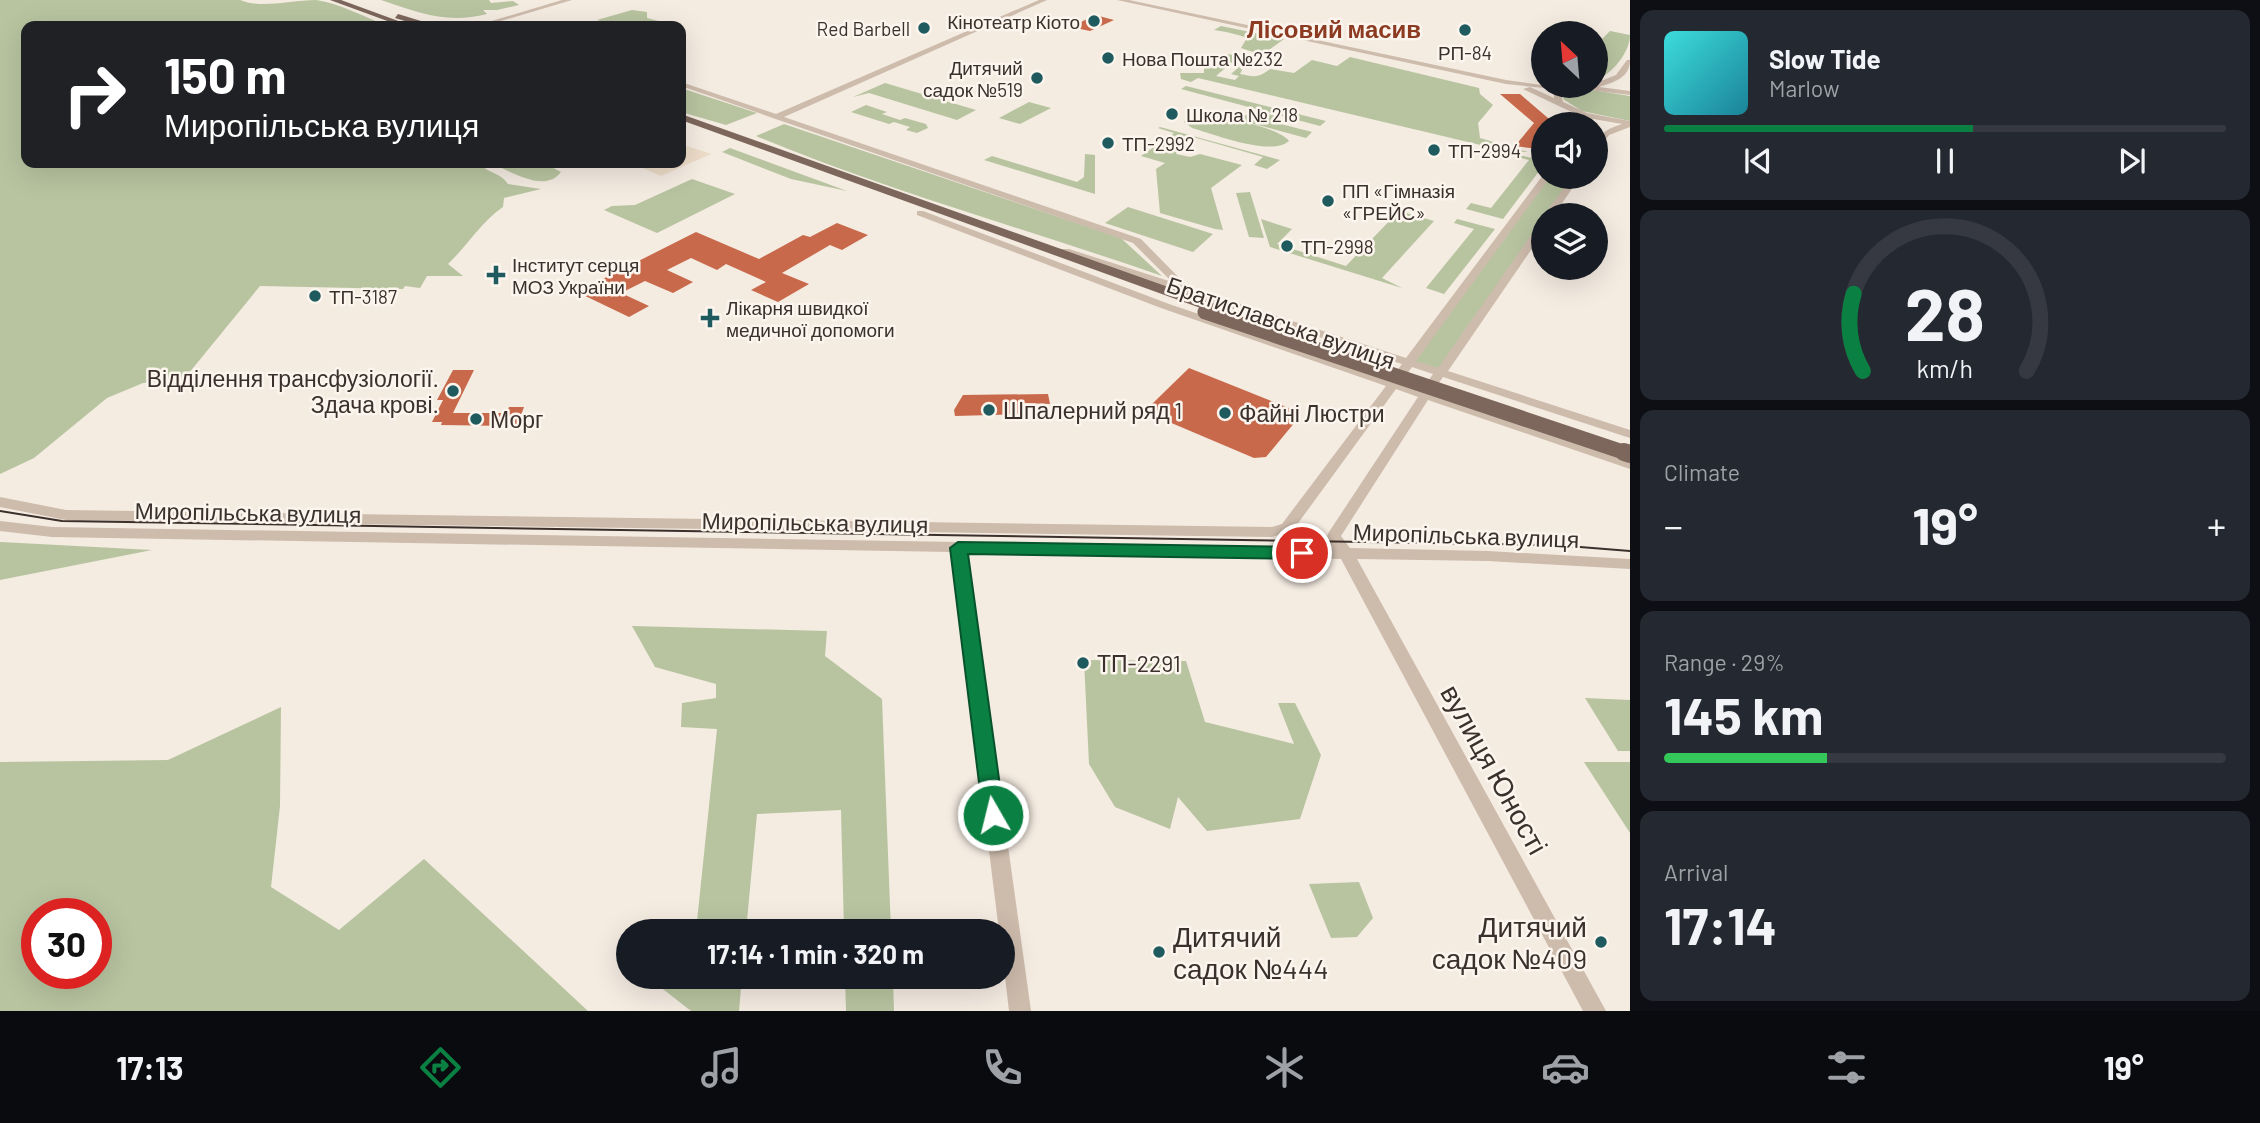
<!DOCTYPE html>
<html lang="en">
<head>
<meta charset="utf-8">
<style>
	body { margin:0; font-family:Barlow,sans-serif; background:#242831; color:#f1f3f6; height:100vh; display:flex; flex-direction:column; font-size:26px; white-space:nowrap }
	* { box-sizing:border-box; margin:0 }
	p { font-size:23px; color:#9ea1a6 }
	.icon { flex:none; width:38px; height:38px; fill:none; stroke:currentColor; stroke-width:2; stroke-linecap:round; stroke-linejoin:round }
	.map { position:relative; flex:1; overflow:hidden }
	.panel { display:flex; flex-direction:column; gap:10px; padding:10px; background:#0d0f14; width:630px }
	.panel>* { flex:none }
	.guide { position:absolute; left:21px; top:21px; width:665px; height:147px; border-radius:14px; box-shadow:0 7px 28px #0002; background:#202124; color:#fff; overflow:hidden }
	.needle { width:46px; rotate:334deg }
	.controls { position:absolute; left:1531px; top:21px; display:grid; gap:14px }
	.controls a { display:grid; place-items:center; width:77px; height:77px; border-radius:50%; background:#171b24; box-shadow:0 7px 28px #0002; font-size:35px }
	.speed { position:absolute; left:21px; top:898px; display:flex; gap:14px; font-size:35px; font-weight:700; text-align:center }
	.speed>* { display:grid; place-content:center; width:91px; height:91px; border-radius:50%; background:#171b24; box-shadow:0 7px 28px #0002; line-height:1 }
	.speed .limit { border:10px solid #d22; background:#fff; color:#111 }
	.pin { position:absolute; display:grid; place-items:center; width:60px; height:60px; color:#fff; margin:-30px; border:4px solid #fff; border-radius:50%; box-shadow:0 2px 7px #0007 }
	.me { position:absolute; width:77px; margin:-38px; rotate:352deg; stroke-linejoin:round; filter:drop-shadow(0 0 5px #0008) }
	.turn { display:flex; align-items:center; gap:24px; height:147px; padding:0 28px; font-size:32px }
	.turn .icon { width:91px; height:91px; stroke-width:2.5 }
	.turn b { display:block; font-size:49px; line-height:60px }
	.big { font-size:52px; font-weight:700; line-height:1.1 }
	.panel .tile { flex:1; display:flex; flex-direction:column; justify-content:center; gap:10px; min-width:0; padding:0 24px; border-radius:14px; background:#242831 }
	.panel .dial { align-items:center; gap:0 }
	.dial svg { height:182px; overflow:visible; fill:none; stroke:#363941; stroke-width:7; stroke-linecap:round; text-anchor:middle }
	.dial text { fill:#f1f3f6; stroke:none }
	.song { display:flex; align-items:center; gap:21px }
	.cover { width:84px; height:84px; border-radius:10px; background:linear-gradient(135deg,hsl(180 70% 55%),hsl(190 70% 35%)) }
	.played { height:7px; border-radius:4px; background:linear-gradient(90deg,#0b8043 55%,#363941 55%) }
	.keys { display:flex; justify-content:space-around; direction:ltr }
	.heat { display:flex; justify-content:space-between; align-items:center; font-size:38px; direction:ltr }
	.charge { height:10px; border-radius:5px; background:linear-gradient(90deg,#34c759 29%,#363941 0) }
	.trip { position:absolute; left:616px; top:919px; width:399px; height:70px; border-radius:35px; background:#171b24; box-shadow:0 7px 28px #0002; font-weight:700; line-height:70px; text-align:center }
	.tab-bar { display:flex; height:112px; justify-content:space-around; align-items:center; background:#090b0e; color:#9ea1a6 }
	.tab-bar .icon { width:49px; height:49px }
	.tab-bar .current { color:#0b8043 }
	.tab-bar b { font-size:32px; color:#f1f3f6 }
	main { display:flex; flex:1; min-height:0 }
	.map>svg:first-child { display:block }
</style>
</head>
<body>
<main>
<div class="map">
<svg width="1630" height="1011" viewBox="0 0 1630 1011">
	<rect width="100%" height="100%" fill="#f4ebe1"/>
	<g fill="#b8c4a0" fill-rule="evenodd">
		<path d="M0,0h240c22,9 51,0 76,0 24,3 50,18 72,26h-362v137h453c8,10 21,9 29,21l33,5 -37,9 -1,9c-22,15 -35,38 -55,57l15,12h-36l-7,12 -15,-2 -2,3 -143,-3 -76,93 -41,4 -36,15 -73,60 -34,16z"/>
		<path d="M381,0h108l2,3 22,-2 6,4 -22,5h-14l4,4c-40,10 -68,-1 -106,-14z"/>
		<path d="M632,10l15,2v6l31,8h-61l-20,-6z"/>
		<path d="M1221,26l63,13 -22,16 -21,-7 6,-10c-11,-4 -20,-6 -33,-8z"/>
		<path d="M1610,31l20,4c0,17 -17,38 -34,45v-35z"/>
		<path d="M1227,54l12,2 -23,20 19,4 4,-4 -8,-2 8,-7 3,3 -2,4c14,3 19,4 30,-5l24,4 18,-13 25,6 13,-9 129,31 1,6 13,11 -15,18 2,15 48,14 -31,-1 -6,6 -8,-2 6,-8 -291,-69 -7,4 -10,-3 -1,-6h24v-7l12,1 13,-9z"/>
		<path d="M885,83l91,27 -19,10 -88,-27 -16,4z"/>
		<path d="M1186,86l140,35 -6,5 -139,-37z"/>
		<path d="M681,88l76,25 -31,12 -45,-13z"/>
		<path d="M1586,89l44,7v25l-48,-10 -19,-12 6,-8z"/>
		<path d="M1029,102l22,6 -31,16 -21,-6z"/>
		<path d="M866,105l21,7 -5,2 18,6 5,-2 21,6 2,4 -11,5 -11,-3 4,-3 -16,-5 -5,2 -38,-12z"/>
		<path d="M1253,110l26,7 -6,5 39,10 -6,6 -67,-18z"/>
		<path d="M1190,115c18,-3 90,12 99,26 -17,16 -76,-7 -97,-13l-8,-6z"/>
		<path d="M784,124l337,114 41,38c-135,-47 -274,-85 -406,-140z"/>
		<path d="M1160,127l120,33 -13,9 -13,-4 9,-8 -77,-22 -9,6 3,3 -4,10 14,3 10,-3 42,11 -31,23 12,42 -8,-1 -55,-16 -4,-44 9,-6 -24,-7 33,-23 -16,-5z"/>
		<path d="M730,148l117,43 -56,-12 -69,-27z"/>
		<path d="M1085,154l10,1v39l-111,-34 8,-4 85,26 7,-5z"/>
		<path d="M1513,154l30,6v6l-40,53 -37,-10 5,-6 20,5 38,-48 -19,-5z"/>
		<path d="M491,163h53l17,9c-16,22 -51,-1 -70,-9z"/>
		<path d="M1546,177h28l-25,38h-5l-1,8 -102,150 -31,-10z"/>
		<path d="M692,179l43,15 -78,39 -53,-23 8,-4 23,-1z"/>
		<path d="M1250,192l14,46 -15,-1 -13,-44z"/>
		<path d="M1128,207l85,27 -20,18 -88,-29z"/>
		<path d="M1399,211l35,10 -52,57 20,10 -132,-41 -9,-28 31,10 -15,15 69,22z"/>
		<path d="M1457,219l38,10 -51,65 -18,-6 48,-59 -20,-6z"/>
		<path d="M0,542h1l151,8 -152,30z"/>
		<path d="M632,626l195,5 -2,25 57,43 9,232h-47l-3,-121 -84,4 -11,117h-50l21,-202 -36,-2 1,-24 34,-5v-14l-61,-17z"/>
		<path d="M1084,660l102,1 19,61 89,22 -16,-41h17l26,52 -21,64 -93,12 -29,-34 -8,32 -55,-22 -26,-43z"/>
		<path d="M1585,698l45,2v51h-12z"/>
		<path d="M281,707l-1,99 -9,81 68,43 85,-71 164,152h-588v-249l168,-2zM37,914h59v59h-59z"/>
		<path d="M1630,762v71l-46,-71z"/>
		<path d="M1359,882l14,36 -16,19 -26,1 -22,-54z"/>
		<path d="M659,977h83l-3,34h-48l-32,-25z"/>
		<path d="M845,977h48l1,34h-48z"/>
	</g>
	<path fill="#ecdcc8" d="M687,146l24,8 -50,22 -23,-10 8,-3h35v-15z"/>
	<g fill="#c8694b">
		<path d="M1095,15l19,5 -24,11 -19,-4z"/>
		<path d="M1500,94h20l35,30h-11v17l-6,8 -23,-3 19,-23z"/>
		<path d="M837,223l31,12 -26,15 -12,-5 -48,28 27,11 -31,18 -27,-12 15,-8 -40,-18 -9,6 -26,-12 -24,12 26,12 -20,11 -28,-12 -24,12 28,13 -20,11 -52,-25 119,-60 63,27 44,-24 7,2z"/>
		<path d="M1189,368l105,42 6,6 -34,41 -12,1 -99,-42 -5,-10z"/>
		<path d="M453,370h21l-21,43h53l3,-6h15l-7,19 -76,-1 1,-3h-10l11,-22h-6z"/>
		<path d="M1048,394l2,10 -27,-1 3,11 -71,2 -1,-6 9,-15z"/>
	</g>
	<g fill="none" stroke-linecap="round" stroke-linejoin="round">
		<g fill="#cdbbac" fill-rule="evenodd">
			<path d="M562,0h10l-88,26h-9z"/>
			<path d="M1039,0h8l-263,117 357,122 47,48 218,71 137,-183 7,2 -134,184 22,7 103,-147 3,-1v11l-96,140 182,59v8l-187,-61 -11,16 198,67v9l-202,-69 -87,136 9,12 138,3 142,8v10l-142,-8 -131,-2 249,452h-23l-242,-452 -374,-7 64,459h-22l-6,-51v-29h-4l-47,-379 -900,-15 -52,-6v-10l52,6 1266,21 -32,-15 -14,4 -1206,-17 -66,-13v-10l66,13 1206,17 10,-3 104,-138 -225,-78 -244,-93v-4h6l246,93 222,75 11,-15 -341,-111v-4h8l103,33 -39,-39 -452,-157v-4l95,32zM1412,367l21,7 -11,16 -21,-8zM1396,389l22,8 -89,135 -2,4 3,6 -34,-16z"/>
			<path d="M1117,0h12l377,80 42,6 -4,2 -38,-4z"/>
			<path d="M1627,60h3c0,18 -16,22 -31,27l31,4v4l-49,-6 -20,5 2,8 24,11 43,8v6l-21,8 -10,14 -3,1c0,-17 12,-21 26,-26l-40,-7 -59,-28 7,-2 24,11v-7l23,-5h18l1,-3 20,-8z"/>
			<path d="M1572,177h8l-26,38h-10z"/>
		</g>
		<g fill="#7d675c" fill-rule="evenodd">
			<path d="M330,0h11l71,26h-11z"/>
			<path d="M398,14l33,10 1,2h-11l-26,-8z"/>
			<path d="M681,114l535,190 2,3 -7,4 -5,-1 -525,-190z"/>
		</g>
		<path stroke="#3b302b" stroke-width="2" d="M0,511l62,10 1493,24 75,6"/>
		<path stroke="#7d675c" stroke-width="15" d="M1205,312l424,142"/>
		<path stroke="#7d675c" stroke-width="18" d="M1624,452l6,2"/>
	</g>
	<path fill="#0b8043" stroke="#07532c" stroke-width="2" d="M958,542l344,5 8,6 -8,6 -334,-5 36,261 -3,7 -8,3 -7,-3 -3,-7 -33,-267z"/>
	<g fill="#1f5a5e" stroke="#fbf5ee" stroke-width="2.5">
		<circle cx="1094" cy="21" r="7"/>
		<circle cx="924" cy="28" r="7"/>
		<circle cx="1465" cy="30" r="7"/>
		<circle cx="1108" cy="58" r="7"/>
		<circle cx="1037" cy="78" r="7"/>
		<circle cx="1172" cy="114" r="7"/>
		<circle cx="1108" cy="143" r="7"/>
		<circle cx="1434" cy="150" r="7"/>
		<circle cx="1328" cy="201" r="7"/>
		<circle cx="1287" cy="246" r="7"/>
		<path d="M492.5 264.5h7v7h7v7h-7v7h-7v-7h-7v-7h7z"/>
		<circle cx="315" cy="296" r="7"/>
		<path d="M706.5 307.5h7v7h7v7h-7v7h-7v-7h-7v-7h7z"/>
		<circle cx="453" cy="391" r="7"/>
		<circle cx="989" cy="410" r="7"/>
		<circle cx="1225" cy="413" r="7"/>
		<circle cx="476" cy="419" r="7"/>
		<circle cx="1083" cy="663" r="7"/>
		<circle cx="1601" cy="942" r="7"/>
		<circle cx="1159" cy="952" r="7"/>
	</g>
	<g text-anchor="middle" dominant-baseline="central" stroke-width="5" stroke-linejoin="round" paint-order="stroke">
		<g font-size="19" fill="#3b302b" stroke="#fbf5ee" text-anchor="start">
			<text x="1080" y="21" text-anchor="end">Кінотеатр Кіото</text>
			<text x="910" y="28" text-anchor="end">Red Barbell</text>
			<text x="1465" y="52" text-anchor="middle">РП-84</text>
			<text x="1122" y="58">Нова Пошта №232</text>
			<text x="1023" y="67" text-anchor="end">Дитячий<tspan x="1023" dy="22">садок №519</tspan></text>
			<text x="1186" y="114">Школа № 218</text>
			<text x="1122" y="143">ТП-2992</text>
			<text x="1448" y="150">ТП-2994</text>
			<text x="1342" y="190">ПП «Гімназія<tspan x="1342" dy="22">«ГРЕЙС»</tspan></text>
			<text x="1301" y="246">ТП-2998</text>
			<text x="512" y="264">Інститут серця<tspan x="512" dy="22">МОЗ України</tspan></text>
			<text x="329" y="296">ТП-3187</text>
			<text x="726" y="307">Лікарня швидкої<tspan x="726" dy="22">медичної допомоги</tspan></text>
		</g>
		<g font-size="23" fill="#3b302b" stroke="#fbf5ee">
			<text transform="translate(1281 322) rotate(19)">Братиславська вулиця</text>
			<text transform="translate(248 512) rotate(1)">Миропільська вулиця</text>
			<text transform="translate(815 522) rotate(1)">Миропільська вулиця</text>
			<text transform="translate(1466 535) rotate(2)">Миропільська вулиця</text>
		</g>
		<g font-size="23" fill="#3b302b" stroke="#fbf5ee" text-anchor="start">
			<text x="439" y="378" text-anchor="end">Відділення трансфузіології.<tspan x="439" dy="26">Здача крові.</tspan></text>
			<text x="1003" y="410">Шпалерний ряд 1</text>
			<text x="1239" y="413">Файні Люстри</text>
			<text x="490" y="419">Морг</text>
			<text x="1097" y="663">ТП-2291</text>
		</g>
		<g font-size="24" font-weight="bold" fill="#8c3b22" stroke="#fbf5ee">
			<text x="1334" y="28">Лісовий масив</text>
		</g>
		<g font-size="28" fill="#3b302b" stroke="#fbf5ee">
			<text transform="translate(1495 769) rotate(61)">вулиця Юності</text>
		</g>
		<g font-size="28" fill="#3b302b" stroke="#fbf5ee" text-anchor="end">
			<text x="1587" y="926">Дитячий<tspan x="1587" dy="32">садок №409</tspan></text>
			<text x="1173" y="936" text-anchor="start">Дитячий<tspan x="1173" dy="32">садок №444</tspan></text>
		</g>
	</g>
</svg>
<div class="controls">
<a><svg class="needle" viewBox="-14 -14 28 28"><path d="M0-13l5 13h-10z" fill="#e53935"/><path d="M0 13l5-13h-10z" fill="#9ea1a6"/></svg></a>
<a><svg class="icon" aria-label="sound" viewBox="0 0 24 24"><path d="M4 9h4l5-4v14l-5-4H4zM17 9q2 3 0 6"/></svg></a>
<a><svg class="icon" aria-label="layers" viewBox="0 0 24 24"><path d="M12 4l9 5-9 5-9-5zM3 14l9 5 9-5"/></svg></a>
</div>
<div class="speed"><div class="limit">30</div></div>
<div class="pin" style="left:1302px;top:553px;background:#d93025"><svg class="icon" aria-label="arrive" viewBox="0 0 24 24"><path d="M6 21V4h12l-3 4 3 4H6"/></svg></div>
<svg class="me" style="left:993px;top:815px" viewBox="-20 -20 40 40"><circle r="17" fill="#0b8043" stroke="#fff" stroke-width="3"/><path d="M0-11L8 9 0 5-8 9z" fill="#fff"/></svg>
<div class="trip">17:14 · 1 min · 320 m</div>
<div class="guide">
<div class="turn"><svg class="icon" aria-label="right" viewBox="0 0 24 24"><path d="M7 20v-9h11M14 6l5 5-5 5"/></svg><div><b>150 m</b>Миропільська вулиця</div></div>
</div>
</div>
<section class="panel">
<div class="tile">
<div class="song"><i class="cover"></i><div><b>Slow Tide</b><p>Marlow</p></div></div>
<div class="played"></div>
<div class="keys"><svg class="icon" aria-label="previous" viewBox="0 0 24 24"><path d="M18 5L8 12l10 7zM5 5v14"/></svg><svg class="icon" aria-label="pause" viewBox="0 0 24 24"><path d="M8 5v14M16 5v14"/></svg><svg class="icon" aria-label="next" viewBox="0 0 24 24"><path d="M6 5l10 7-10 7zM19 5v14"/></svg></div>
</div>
<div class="tile dial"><svg viewBox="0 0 100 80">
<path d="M14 69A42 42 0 1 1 86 69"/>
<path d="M14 69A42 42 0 0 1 10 35" stroke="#0b8043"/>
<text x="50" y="56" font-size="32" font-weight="700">28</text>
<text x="50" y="72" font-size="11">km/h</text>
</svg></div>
<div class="tile"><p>Climate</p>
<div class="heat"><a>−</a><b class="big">19°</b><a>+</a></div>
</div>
<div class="tile"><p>Range · 29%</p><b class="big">145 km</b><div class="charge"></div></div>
<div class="tile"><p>Arrival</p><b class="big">17:14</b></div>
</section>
</main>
<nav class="tab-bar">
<b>17:13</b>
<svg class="icon current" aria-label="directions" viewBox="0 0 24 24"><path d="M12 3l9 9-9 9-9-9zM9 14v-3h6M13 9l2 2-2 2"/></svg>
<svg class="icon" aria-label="music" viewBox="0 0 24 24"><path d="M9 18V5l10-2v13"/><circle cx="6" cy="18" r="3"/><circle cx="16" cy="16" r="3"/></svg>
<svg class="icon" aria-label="phone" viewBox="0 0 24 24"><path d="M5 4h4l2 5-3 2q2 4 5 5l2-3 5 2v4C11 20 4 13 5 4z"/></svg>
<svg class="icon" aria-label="climate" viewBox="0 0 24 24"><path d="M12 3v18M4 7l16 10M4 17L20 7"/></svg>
<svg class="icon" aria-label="car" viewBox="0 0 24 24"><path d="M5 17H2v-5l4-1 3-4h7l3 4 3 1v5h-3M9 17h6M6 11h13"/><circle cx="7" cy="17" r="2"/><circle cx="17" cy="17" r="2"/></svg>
<svg class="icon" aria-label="filters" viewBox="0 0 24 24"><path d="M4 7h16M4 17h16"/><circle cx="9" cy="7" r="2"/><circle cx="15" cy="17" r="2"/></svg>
<b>19°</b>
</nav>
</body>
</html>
